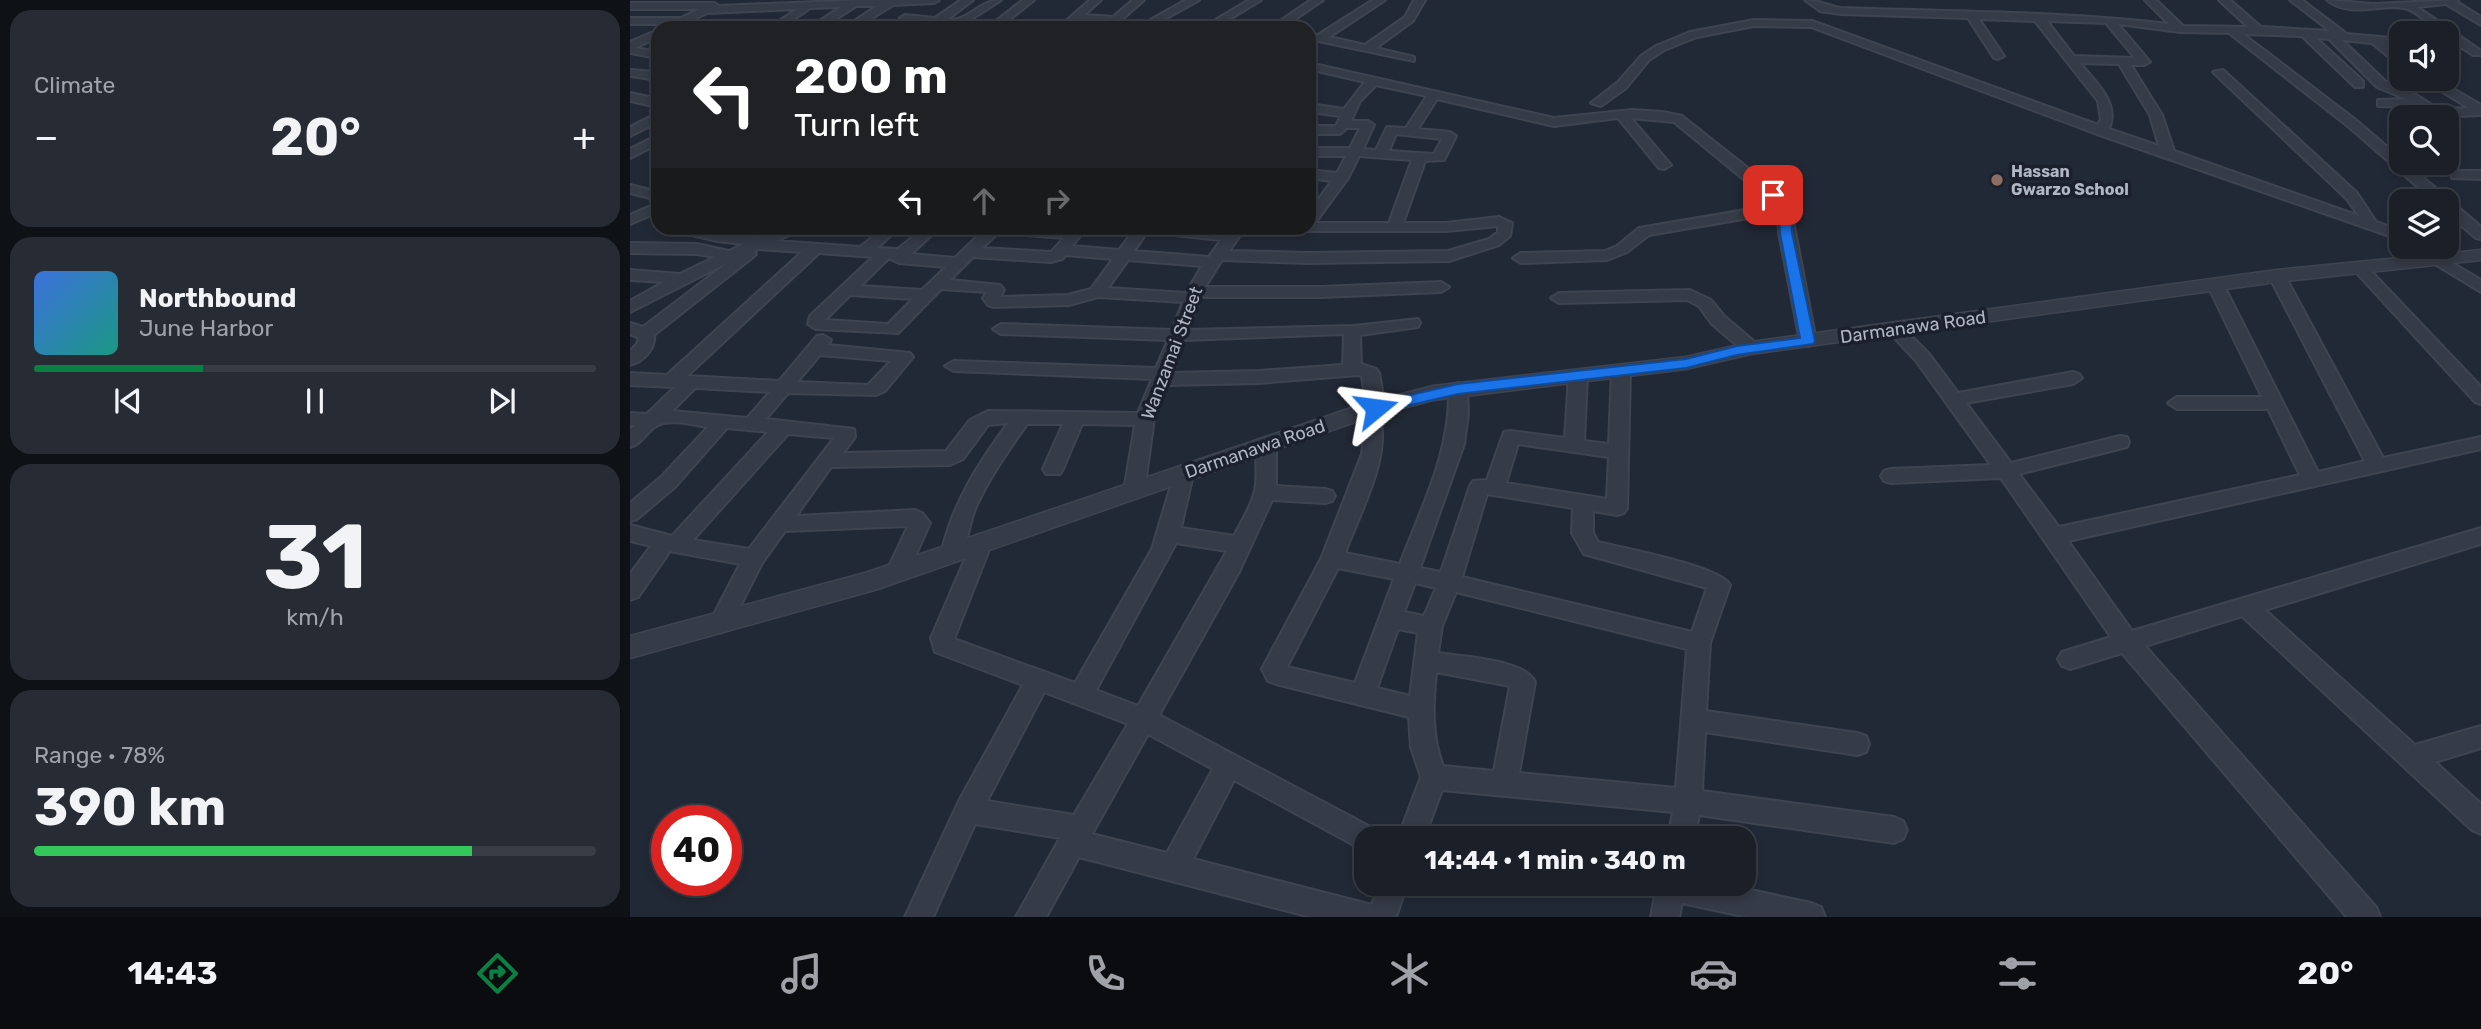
<!DOCTYPE html>
<html lang="en">
<head>
<meta charset="utf-8">
<style>
	body { margin:0; font-family:Rubik,sans-serif; background:#272c34; color:#f1f3f6; height:100vh; display:flex; flex-direction:column; font-size:26px; white-space:nowrap }
	* { box-sizing:border-box; margin:0 }
	p { font-size:23px; color:#9fa2a8 }
	.icon { flex:none; width:38px; height:38px; fill:none; stroke:currentColor; stroke-width:2; stroke-linecap:round; stroke-linejoin:round }
	.map { position:relative; flex:1; overflow:hidden }
	.panel { display:flex; flex-direction:column; gap:10px; padding:10px; background:#0e1116; width:630px }
	.panel>* { flex:none }
	.banner { position:absolute; left:21px; top:21px; width:665px; height:214px; border-radius:21px; box-shadow:0 4px 10px #0003,0 0 0 2px #383d45; background:#202124; color:#fff; overflow:hidden }
	.buttons { position:absolute; left:1759px; top:21px; display:grid; gap:14px }
	.buttons a { display:grid; place-items:center; width:70px; height:70px; border-radius:14px; background:#1a1f28; box-shadow:0 4px 10px #0003,0 0 0 2px #383d45; font-size:35px }
	.speed { position:absolute; left:21px; top:805px; display:flex; gap:14px; font-size:35px; font-weight:700; text-align:center }
	.speed>* { display:grid; place-content:center; width:91px; height:91px; border-radius:50%; background:#1a1f28; box-shadow:0 4px 10px #0003,0 0 0 2px #383d45; line-height:1 }
	.speed .limit { border:10px solid #d22; background:#fff; color:#111 }
	.pin { position:absolute; display:grid; place-items:center; width:60px; height:60px; color:#fff; margin:-30px; border-radius:14px; box-shadow:0 4px 10px #0006 }
	.me { position:absolute; width:77px; margin:-38px; rotate:74deg; stroke-linejoin:round; filter:drop-shadow(0 0 5px #0008) }
	.turn { display:flex; align-items:center; gap:24px; height:147px; padding:0 28px; font-size:32px }
	.turn .icon { width:91px; height:91px; stroke-width:2.5 }
	.turn b { display:block; font-size:49px; line-height:60px }
	.lanes { display:flex; align-items:center; height:66px; padding:0 28px; background:#0003; justify-content:center; gap:35px; direction:ltr }
	.lanes .off { opacity:.35 }
	.big { font-size:52px; font-weight:700; line-height:1.1 }
	.panel .widget { flex:1; display:flex; flex-direction:column; justify-content:center; gap:10px; min-width:0; padding:0 24px; border-radius:21px; background:#272c34 }
	.panel .dial { align-items:center; gap:0 }
	.dial b { font-size:91px; line-height:1 }
	.song { display:flex; align-items:center; gap:21px }
	.cover { width:84px; height:84px; border-radius:10px; background:linear-gradient(135deg,hsl(220 70% 55%),hsl(170 70% 35%)) }
	.played { height:7px; border-radius:4px; background:linear-gradient(90deg,#0b8043 30%,#383d45 30%) }
	.keys { display:flex; justify-content:space-around; direction:ltr }
	.heat { display:flex; justify-content:space-between; align-items:center; font-size:38px; direction:ltr }
	.charge { height:10px; border-radius:5px; background:linear-gradient(90deg,#34c759 78%,#383d45 0) }
	.trip { position:absolute; left:724px; top:826px; width:402px; height:70px; border-radius:21px; background:#1a1f28; box-shadow:0 4px 10px #0003,0 0 0 2px #383d45; font-weight:700; line-height:70px; text-align:center }
	.tabs { display:flex; height:112px; justify-content:space-around; align-items:center; background:#0a0c10; color:#9fa2a8 }
	.tabs .icon { width:49px; height:49px }
	.tabs .active { color:#0b8043 }
	.tabs b { font-size:32px; color:#f1f3f6 }
	main { display:flex; flex:1; min-height:0 }
	.map>svg:first-child { display:block }
</style>
</head>
<body>
<main>
<section class="panel">
<div class="widget"><p>Climate</p>
<div class="heat"><a>−</a><b class="big">20°</b><a>+</a></div>
</div>
<div class="widget">
<div class="song"><i class="cover"></i><div><b>Northbound</b><p>June Harbor</p></div></div>
<div class="played"></div>
<div class="keys"><svg class="icon" aria-label="previous" viewBox="0 0 24 24"><path d="M18 5L8 12l10 7zM5 5v14"/></svg><svg class="icon" aria-label="pause" viewBox="0 0 24 24"><path d="M8 5v14M16 5v14"/></svg><svg class="icon" aria-label="next" viewBox="0 0 24 24"><path d="M6 5l10 7-10 7zM19 5v14"/></svg></div>
</div>
<div class="widget dial"><b>31</b><p>km/h</p></div>
<div class="widget"><p>Range · 78%</p><b class="big">390 km</b><div class="charge"></div></div>
</section>
<div class="map">
<svg width="1851" height="917" viewBox="0 0 1851 917">
	<rect width="100%" height="100%" fill="#222936"/>
	<g fill="none" stroke-linecap="round" stroke-linejoin="round">
		<defs>
			<g id="minor">
				<path d="M233,0h76l-5,3 -41,2 -37,23h-12l33,-22h-21l-34,22h-13l32,-21 -31,1 -29,20h-13l30,-19 -91,4 -31,15h-13l4,-4h-37v-6h51l18,-9h-69v-6h84l5,3z"/>
				<path d="M331,0h12l-26,20c21,2 32,-20 54,-20l-42,27 -54,-6 -5,-3 5,-3 30,3z"/>
				<path d="M393,0h11l-35,28h-12z"/>
				<path d="M460,0h11l-17,15 29,2 20,-17h11l-25,22 -42,-1 -8,7h-11z"/>
				<path d="M556,0h13l-50,28h-13z"/>
				<path d="M619,0h12l-46,28h-13z"/>
				<path d="M681,0h12l-41,28h-12z"/>
				<path d="M743,0h12l-56,37 36,8 40,-28 9,-17h11l-12,21 -37,27 38,9v4l-105,-22v-6l9,2z"/>
				<path d="M1175,0c13,0 23,6 36,8 110,4 219,3 328,16l-24,-24h11l27,26 65,1 -29,-27h11l31,27 69,4 -40,-31h12l45,34 54,5v6l-15,-1 15,14v9l-29,-24 -30,-3 43,41 23,9 30,19 31,-1 -47,-29h14l45,26v10l-45,2 -19,-10 -39,-1v-6l28,-1 -29,-12 -48,-48 -13,-1 47,43v6h-8l-53,-51 -59,-2 114,87 44,38v4h5l75,64v12l-5,-1 -30,-25v-12h-12l-85,-74 -120,-94 -49,-1 -62,-8 32,38 -6,3h-13l31,50 12,36 185,65 -12,-17 -134,-127 10,-2 134,123 19,29 25,9v9l-304,-106 -286,-107 -57,-1 -57,11 -33,13 -15,10 -23,28 -25,18 -10,-3 27,-21 23,-26 15,-10 34,-14 64,-12 58,1 286,104 3,-6 -3,-18 -63,-80 -56,-2 25,37 -6,3 -4,-1 -26,-40 -127,-4 -21,-3zM1417,21l59,2 29,35 -61,-2zM1450,63l39,1 31,51 9,31 -50,-17c11,-27 -14,-47 -29,-66z"/>
				<path d="M1697,0l45,4 86,-4 -1,2 24,15v8l-35,-21 -29,3 64,44v4h-8l-27,-18v-4h-5c-10,-7 -25,-23 -37,-25 -24,-5 -53,11 -77,-8z"/>
				<path d="M28,30v7l-23,11 23,4v6l-28,-5v-11z"/>
				<path d="M679,63l245,55 78,-8 31,2 19,4 96,76 12,13 26,136 -8,5 -8,-5 -21,-108 -1,-20 -129,22 -22,17 -20,8 -86,3 -8,-5 8,-5 84,-2 12,-5 22,-18 136,-23 -101,-83 -43,-4 40,47 -7,4 -5,-1 -41,-50 -64,8 -117,-27 -19,30 32,3 6,4 -12,24 -19,1 -22,62h43l53,-6 13,6 -2,13 -11,9 -50,16 -141,2 -86,-3 -17,27h116l120,-5 8,5 -8,5 -120,5h-120l-13,33 166,-4 64,-7 2,4 -2,4 -58,8 1,29 15,5 3,4 6,34 -7,5c16,41 -19,102 -33,141l55,11c22,-58 51,-113 49,-175l9,-6 9,6 1,25 -4,30 -44,124 21,4 29,-86 3,-5 14,-1 17,-48 7,-1 54,7 4,-62 9,-6 9,6 -3,65 25,3 3,-73 3,-4h12l3,4 -3,137 -3,5 -7,2 -24,-4v22l5,9c24,6 122,24 132,43l-20,58 -4,68 151,22 9,3 3,8 -3,8 -9,3 -152,-23 -3,59 192,26 9,4 4,9 -4,9 -9,4 -195,-28 -5,23h-26l5,-26 -231,-22 -18,48h-26l23,-61 -10,-30 -2,-30 -133,-33 -8,-3 -6,-12 59,-110 41,-105 3,-28 -6,-16 7,-6 -4,-28 -4,-1 -99,8 -92,2 -13,34 -10,72 -3,5h-14l-3,-5 11,-66 -53,-1 -19,45 -3,5h-14l-3,-5 20,-45h-36c-19,27 -38,54 -52,85 -6,15 -7,33 -15,48l-7,2 -7,-2 -4,-6c11,-49 37,-88 66,-128l-20,2 -25,34 -13,6 -119,2 -35,49 119,-6 7,3 8,10 -25,56 -8,2 -8,-2 -3,-6 22,-47 -123,5 -23,32 -34,67 -8,3 -8,-3 -3,-6 31,-60 -70,-13 -32,46 -8,3v-26l21,-28 -21,-5v-16l42,11 96,-104 -41,-4 -52,59 -38,32 -7,2v-18l31,-26 47,-50c-14,-2 -39,-9 -52,-1 -10,6 -14,18 -26,21v-17l5,-5h-5v-12l17,1 28,-27 -45,-2v-12l37,2 135,-123 -43,-3 -5,2 2,3 -3,3 -99,78c2,13 -11,27 -24,30v-14l7,-7 2,-6 -9,-4v-11l13,4 84,-64 -97,49v-11l34,-19 -34,-2v-10l50,4 35,-17 -18,-3 -67,-1v-10l67,1 32,7 15,-7 -27,-3 -42,-10 -2,-3c16,-1 29,3 45,5 14,1 25,0 39,5l25,-10h18l-2,3 -22,10 84,6 24,-19h15l-22,20 21,1 26,-21h15l-28,26 44,4 31,-30h100l-14,18 47,4 17,-22h48l43,4 4,-4h14l-16,23 79,2 140,-2 41,-12 9,-7v-6l-52,5h-197l-2,-3h62v-16l23,-31 -23,-3v-8l28,3 9,-17h-37v-8h41l10,-20h-13l-7,6h-31v-8h27l5,-10 -32,-4v-8l35,5 21,-27 -56,-13zM746,85l51,11 -21,32 -19,-1 -11,23 -13,-1 11,-24 -6,-4h-17l9,-20zM766,134l46,5 -8,15 -45,-3zM729,156l53,4 -23,63h-74l33,-45zM517,232l74,8 -12,17 -75,-6zM368,233l66,5 -13,14 -69,-4zM189,253l54,4 -63,59 -2,8 8,5 82,4 43,-44 46,3 -4,6 5,7 6,2 75,-2 29,-8 85,5 -11,28 -171,-6 -8,5 8,5 167,6 -12,28 -202,-7 -9,5 9,5 198,8 -14,34 -150,-2 -18,9 -24,31 -103,2 12,-16 -1,-8 -88,-10 22,-26 88,2 9,-4 28,-34 -3,-4 -82,-8 3,-5 -8,-5 -6,1 -38,45 -92,-5zM436,255l47,4 -22,30 -23,6 -68,2 4,-7 -4,-5 -50,-5 23,-23 78,5 11,-3zM259,258l10,5 47,4 -24,23 -62,-4zM498,260l74,6 -16,27 -78,-5zM220,295l63,4 -25,25 -63,-4zM714,334l-1,31 -84,6 -87,2 12,-33zM190,355l71,6 -23,24 -71,-3zM65,388l75,4 -23,26 -75,-7zM158,434l46,4 -85,111 -56,-9zM888,444l91,13 -2,42 -101,-16zM857,494l86,14 -1,25 12,21 123,34 -15,44 -230,-55zM708,568l56,11 -39,104 -68,-16zM785,583l21,5 -12,28 -20,-4zM826,592l231,57 -11,139 -157,-15 16,-91c-11,-23 -73,-25 -97,-29l4,-27zM768,629l20,4 -8,63 -33,-8zM806,672l74,14 -16,85 -51,-5c-12,-31 -10,-62 -7,-94z"/>
				<path d="M0,70l28,2v8l-28,-4z"/>
				<path d="M0,93l28,6v8l-28,-6z"/>
				<path d="M28,113v9l-28,14v-9z"/>
				<path d="M28,135v9l-28,14v-9z"/>
				<path d="M1827,171h24v8l-29,-1v-6z"/>
				<path d="M0,185l28,7v8l-28,-7z"/>
				<path d="M28,203v9l-28,12v-9z"/>
				<path d="M1810,256l41,24v12l-46,-28 -3,-3z"/>
				<path d="M1730,263l5,2 116,122v17l-6,-2 -120,-131 -3,-3z"/>
				<path d="M1647,271l8,5 98,182 98,-21v12l-413,92 64,90 349,-103v16l-216,66 150,135 66,-19v22l-46,14 46,42v30l-9,-4 -230,-214 -97,30 231,261 4,10h-33l-225,-264 -52,16 -8,-3 -4,-7 4,-7 49,-15 -110,-159 -110,5 -7,-2 -3,-5 3,-5 7,-2 100,-4 -74,-103 -30,-32 8,-5 6,1 28,28 29,39 115,-21 6,2 3,4 -9,6 -107,19 45,60 109,-27 7,1 2,5 -2,5 -108,27 40,53 241,-52 -32,-66h-91l-9,-6 9,-6h85l-54,-111 8,-5 8,5 94,186 47,-11 -96,-185z"/>
				<path d="M1060,290l21,10 13,16 33,28 3,4 -3,4h-12l-33,-28 -13,-18 -12,-6 -128,3 -8,-5 8,-5z"/>
				<path d="M637,438l7,2 2,5v41l49,3 7,2 3,5 -3,5 -7,2 -53,-3 -33,72 -80,143 217,115 4,8h-13v14l-133,-72 -41,79 179,46 7,-21h28l-11,33h-85l-232,-60 -33,60h-30l44,-79 -85,-14 -42,93h-28l54,-116 64,-116 -88,-33 -4,-14 44,-102 7,-2 7,2 3,6 -38,97 121,44 77,-134 24,-80h14l3,5 -12,54 53,8c7,-14 18,-30 21,-46 4,-15 -2,-37 5,-50zM546,543l51,8 -89,155 -42,-16zM414,692l84,32 -54,91 -87,-14zM518,734l65,35 -46,84 -75,-19z"/>
				<path d="M1015,884h77l89,19 10,4 4,10h-78l-65,-14 -3,14h-28l4,-21 -6,-2z"/>
			</g>
			<path id="tertiary" d="M1851,250v10l-204,22 -526,72 -65,15 -253,31 -58,15 -497,174 -248,69v-22l235,-63 495,-168 73,-19 253,-29 65,-15 526,-72z"/>
		</defs>
		<use href="#minor" stroke="#3f4451" stroke-width="4"/>
		<use href="#tertiary" stroke="#3f4451" stroke-width="3"/>
		<use href="#minor" fill="#353b47" fill-rule="evenodd"/>
		<use href="#tertiary" fill="#353b47" fill-rule="evenodd"/>
	</g>
	<path fill="#1a73e8" stroke="#114b97" stroke-width="2" d="M1139,192h9l13,16 1,25 23,108 -2,3 -76,11 -51,13 -228,26 -82,19 -7,-5 7,-5 82,-19 228,-25 51,-13 63,-8 -20,-105 -1,-24 -11,-14z"/>
	<circle fill="#8d6e63" stroke="#1b202c" stroke-width="2.5" cx="1367" cy="180" r="7"/>
	<g text-anchor="middle" dominant-baseline="central" stroke-width="7" stroke-linejoin="round" paint-order="stroke">
		<g font-size="16" font-weight="bold" fill="#b0b6c4" stroke="#1b202c" text-anchor="start">
			<text x="1381" y="171">Hassan<tspan x="1381" dy="18">Gwarzo School</tspan></text>
		</g>
		<g font-size="18" fill="#b0b6c4" stroke="#1b202c">
			<text transform="translate(1283 327) rotate(-8)">Darmanawa Road</text>
			<text transform="translate(542 353) rotate(-69)">Wanzamai Street</text>
			<text transform="translate(625 449) rotate(-19)">Darmanawa Road</text>
		</g>
	</g>
</svg>
<div class="buttons">
<a><svg class="icon" aria-label="sound" viewBox="0 0 24 24"><path d="M4 9h4l5-4v14l-5-4H4zM17 9q2 3 0 6"/></svg></a>
<a><svg class="icon" aria-label="search" viewBox="0 0 24 24"><circle cx="10" cy="10" r="6"/><path d="M15 15l6 6"/></svg></a>
<a><svg class="icon" aria-label="layers" viewBox="0 0 24 24"><path d="M12 4l9 5-9 5-9-5zM3 14l9 5 9-5"/></svg></a>
</div>
<div class="speed"><div class="limit">40</div></div>
<div class="pin" style="left:1143px;top:195px;background:#d93025"><svg class="icon" aria-label="arrive" viewBox="0 0 24 24"><path d="M6 21V4h12l-3 4 3 4H6"/></svg></div>
<svg class="me" style="left:746px;top:408px" viewBox="-20 -20 40 40"><path d="M0-17L14 15 0 8-14 15z" fill="#1a73e8" stroke="#fff" stroke-width="4"/></svg>
<div class="trip">14:44 · 1 min · 340 m</div>
<div class="banner">
<div class="turn"><svg class="icon" aria-label="left" viewBox="0 0 24 24"><path d="M17 20v-9H6M10 6l-5 5 5 5"/></svg><div><b>200 m</b>Turn left</div></div>
<div class="lanes"><svg class="icon" aria-label="left" viewBox="0 0 24 24"><path d="M17 20v-9H6M10 6l-5 5 5 5"/></svg><svg class="icon off" aria-label="ahead" viewBox="0 0 24 24"><path d="M12 20V5M6 11l6-6 6 6"/></svg><svg class="icon off" aria-label="right" viewBox="0 0 24 24"><path d="M7 20v-9h11M14 6l5 5-5 5"/></svg></div>
</div>
</div>
</main>
<nav class="tabs">
<b>14:43</b>
<svg class="icon active" aria-label="directions" viewBox="0 0 24 24"><path d="M12 3l9 9-9 9-9-9zM9 14v-3h6M13 9l2 2-2 2"/></svg>
<svg class="icon" aria-label="music" viewBox="0 0 24 24"><path d="M9 18V5l10-2v13"/><circle cx="6" cy="18" r="3"/><circle cx="16" cy="16" r="3"/></svg>
<svg class="icon" aria-label="phone" viewBox="0 0 24 24"><path d="M5 4h4l2 5-3 2q2 4 5 5l2-3 5 2v4C11 20 4 13 5 4z"/></svg>
<svg class="icon" aria-label="climate" viewBox="0 0 24 24"><path d="M12 3v18M4 7l16 10M4 17L20 7"/></svg>
<svg class="icon" aria-label="car" viewBox="0 0 24 24"><path d="M5 17H2v-5l4-1 3-4h7l3 4 3 1v5h-3M9 17h6M6 11h13"/><circle cx="7" cy="17" r="2"/><circle cx="17" cy="17" r="2"/></svg>
<svg class="icon" aria-label="filters" viewBox="0 0 24 24"><path d="M4 7h16M4 17h16"/><circle cx="9" cy="7" r="2"/><circle cx="15" cy="17" r="2"/></svg>
<b>20°</b>
</nav>
</body>
</html>
